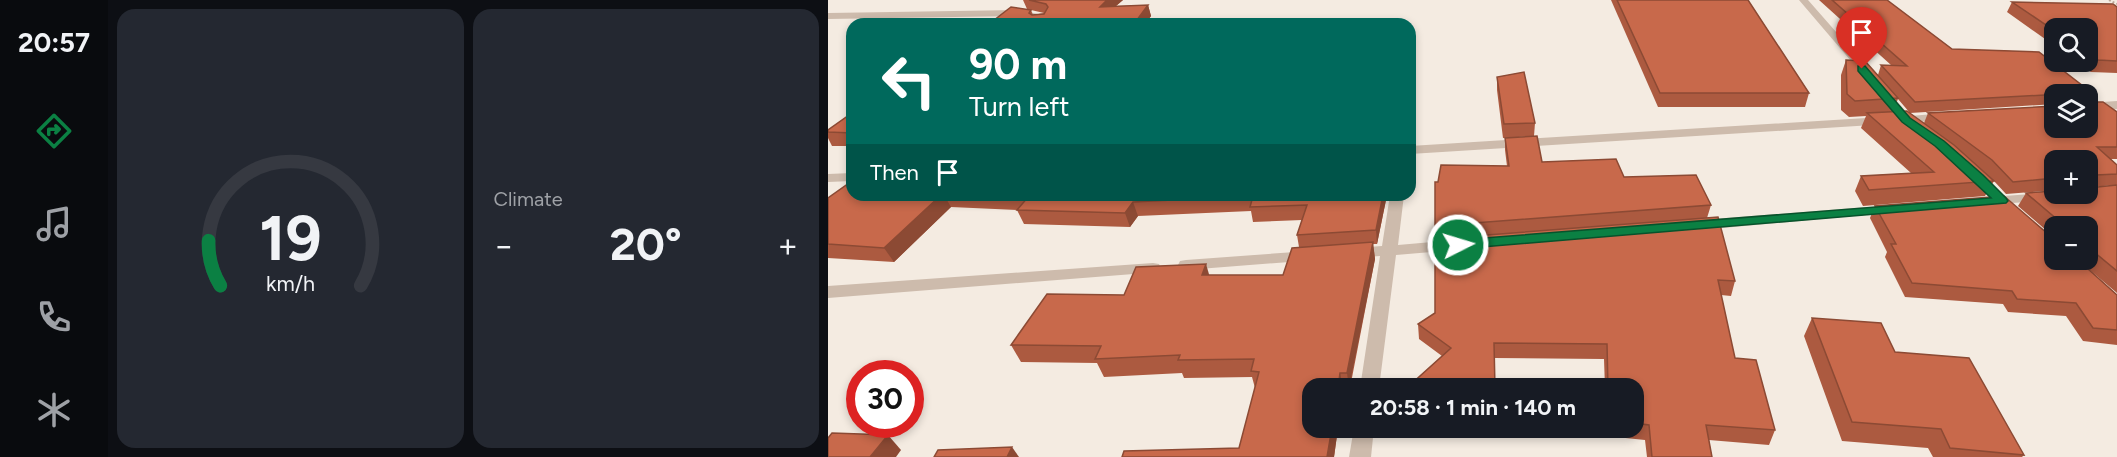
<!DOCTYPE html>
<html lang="en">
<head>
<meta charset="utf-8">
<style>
	body { margin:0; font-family:Figtree,sans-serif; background:#242831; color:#f1f3f6; height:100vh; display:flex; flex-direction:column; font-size:22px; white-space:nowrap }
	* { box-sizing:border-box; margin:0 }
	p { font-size:20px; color:#9ea1a6 }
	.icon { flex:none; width:33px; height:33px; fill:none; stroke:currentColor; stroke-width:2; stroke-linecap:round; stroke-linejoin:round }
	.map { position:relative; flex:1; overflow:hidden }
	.details { display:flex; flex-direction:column; gap:9px; padding:9px; background:#0d0f14; width:720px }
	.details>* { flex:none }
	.banner { position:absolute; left:18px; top:18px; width:570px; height:183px; border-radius:18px; box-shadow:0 3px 9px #0003; background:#00695c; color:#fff; overflow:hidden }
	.controls { position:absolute; left:1216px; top:18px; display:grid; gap:12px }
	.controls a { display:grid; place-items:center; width:54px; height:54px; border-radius:12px; background:#171b24; box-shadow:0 3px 9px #0003; font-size:30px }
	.speed { position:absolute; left:18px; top:360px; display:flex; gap:12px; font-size:30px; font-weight:700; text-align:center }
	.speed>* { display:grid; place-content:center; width:78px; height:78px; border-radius:50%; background:#171b24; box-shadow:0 3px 9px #0003; line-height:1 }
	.speed .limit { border:9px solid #d22; background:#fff; color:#111 }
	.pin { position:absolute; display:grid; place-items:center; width:51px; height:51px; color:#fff; margin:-62px -26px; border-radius:50% 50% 50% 0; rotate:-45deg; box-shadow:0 0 6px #0007 }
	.pin .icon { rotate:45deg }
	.me { position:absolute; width:66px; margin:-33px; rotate:85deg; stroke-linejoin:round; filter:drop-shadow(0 0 4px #0008) }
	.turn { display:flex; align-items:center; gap:21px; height:126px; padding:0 24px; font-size:27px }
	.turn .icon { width:78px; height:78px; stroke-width:2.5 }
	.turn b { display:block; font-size:42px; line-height:51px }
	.then { display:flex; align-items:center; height:57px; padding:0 24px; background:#0003; gap:12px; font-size:22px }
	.big { font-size:45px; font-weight:700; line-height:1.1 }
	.details .tile { flex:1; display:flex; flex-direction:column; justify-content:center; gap:9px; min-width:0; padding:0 21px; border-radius:18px; background:#242831 }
	.details .dial { align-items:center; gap:0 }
	.dial svg { height:156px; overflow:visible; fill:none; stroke:#363941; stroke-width:7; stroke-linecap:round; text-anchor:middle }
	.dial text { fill:#f1f3f6; stroke:none }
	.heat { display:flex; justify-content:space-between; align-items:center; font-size:33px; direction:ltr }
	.details .tiles { flex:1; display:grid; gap:9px; grid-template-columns:repeat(2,1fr) }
	.trip { position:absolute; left:474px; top:378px; width:342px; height:60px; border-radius:18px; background:#171b24; box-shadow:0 3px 9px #0003; font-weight:700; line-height:60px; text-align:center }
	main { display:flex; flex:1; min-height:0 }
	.dock { display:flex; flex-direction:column; width:108px; justify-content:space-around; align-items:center; background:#090b0e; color:#9ea1a6 }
	.dock .icon { width:42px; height:42px }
	.dock .on { color:#0b8043 }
	.dock b { font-size:27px; color:#f1f3f6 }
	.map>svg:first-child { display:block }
</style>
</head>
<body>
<main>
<nav class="dock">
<b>20:57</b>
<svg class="icon on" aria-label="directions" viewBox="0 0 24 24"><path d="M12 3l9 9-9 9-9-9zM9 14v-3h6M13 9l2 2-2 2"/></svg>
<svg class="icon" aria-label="music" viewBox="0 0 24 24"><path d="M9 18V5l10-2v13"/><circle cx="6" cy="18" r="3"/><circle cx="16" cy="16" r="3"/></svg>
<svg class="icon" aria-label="phone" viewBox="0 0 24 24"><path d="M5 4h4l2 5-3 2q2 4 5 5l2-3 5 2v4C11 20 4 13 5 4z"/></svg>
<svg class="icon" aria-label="climate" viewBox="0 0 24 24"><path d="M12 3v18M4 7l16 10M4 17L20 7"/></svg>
</nav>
<section class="details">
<div class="tiles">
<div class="tile dial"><svg viewBox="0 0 100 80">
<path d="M14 69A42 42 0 1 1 86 69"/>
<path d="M14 69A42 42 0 0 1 8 46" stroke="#0b8043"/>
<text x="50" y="56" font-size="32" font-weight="700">19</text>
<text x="50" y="72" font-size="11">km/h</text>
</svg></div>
<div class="tile"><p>Climate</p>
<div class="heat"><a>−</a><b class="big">20°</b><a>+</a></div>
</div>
</div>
</section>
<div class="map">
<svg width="1289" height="457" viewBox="0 0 1289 457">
	<rect width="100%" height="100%" fill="#f4ebe1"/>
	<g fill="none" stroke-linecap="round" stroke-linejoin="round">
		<path stroke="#b9a596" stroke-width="2" stroke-dasharray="2 2" stroke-linecap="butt" d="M1281,0l8,4"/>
		<g fill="#cdbbac" fill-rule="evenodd">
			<path d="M971,0h9l102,116 36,-3 4,1v6l-34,2 -1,5 -4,1 -7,-5 -494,31v-8l488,-30z"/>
			<path d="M193,10l29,7 -4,7h-10l3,-5 -18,-3 -193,3v-6z"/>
			<path d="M1289,101v8l-29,2v-8z"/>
			<path d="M1147,170l5,1 24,25 39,-3 7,4 -7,4 -60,4 -2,-3 2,-3 7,-1 -22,-24z"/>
			<path d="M24,173v8l-24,1v-8z"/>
			<path d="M562,195h14l-6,50 57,-5 8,5 -8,5 -59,5 -17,133h-19l20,-132 -26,2 -8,-5 8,-5 28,-2z"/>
			<path d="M1064,205l7,4 -2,3 -196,18 -7,-5 7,-5z"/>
			<path d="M481,251l6,1 2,4 -2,4 -129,10 -6,-1 -2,-4 2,-4 6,-1z"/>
			<path d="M325,263l6,1 2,4 -2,4 -331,26v-12z"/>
			<path d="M526,428h20l-3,29h-22z"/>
		</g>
	</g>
	<g fill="#ac5a40" fill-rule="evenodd">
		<path d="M195,0h100l-7,6 32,-1 3,11 -6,8h-156l38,-15zM203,10l13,3 -11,2z"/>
		<path d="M783,0h137l61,93 -4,14h-147z"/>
		<path d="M991,0h68l65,49 87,3 53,41 1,9h10l14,10v47h-6l6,6v20l-28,2 -1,1 29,-3v108l-32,-27 32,29v50l-34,-4 -17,-25 -58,-4 -5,-8 -98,-7 -20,-40 2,-5 -17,-34 5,-12 129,-10 51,44v20h33v-34h-33v12l-37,-32 8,-13 29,-2v3h33v-34h-33v30l-49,4 -12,-13 -9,15 -122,10 -8,-15 6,-15 50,-3 -50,-45 5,-12 -17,1 -8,-7v-35l5,-15 19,1 13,14 3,-10h10zM1227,94h33v34h-33v-22l-127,7 -4,10 -17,-12 -15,1 6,-13 12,14 145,-9z"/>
		<path d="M1184,2l105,5v66l-26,-1 -15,-10h12v-34h-33v18l-48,-34z"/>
		<path d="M669,77l38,46 -1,13 -31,2 -6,-48z"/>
		<path d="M24,113v33h-20l-4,-8v-8z"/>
		<path d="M677,138l37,24 82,15 87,28 -4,13 28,63 -4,15 -10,-1 14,63 40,72 -6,15 -60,-5 3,17h-65l-2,-17 -39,-4v-8h28v-40h-29l-1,-29 -110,-1 1,30h-86v-2l33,-30 -23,-17 -1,-15 17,-11v-87l3,-44 69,-16 -2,-16z"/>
		<path d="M24,195h535l-10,49h-4l2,15 -25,129h-38v40h26l-4,29h-212l117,-9 16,-60 -3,-11 -68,1 -2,-5 -78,4 -7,-14 -76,-1 -10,-17 113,-50 85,-20h74l16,-28 -2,-12 5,-15 -49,2 -2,-11 -113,5 -8,11 -106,-3 -7,-14 -66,-3 -57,55 -66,-4v-60z"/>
		<path d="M984,318l83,34 129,103 -2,2h-89l-5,-9 -86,-7 -38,-105z"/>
	</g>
	<g fill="#8c4a34">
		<path d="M279,0h16l-20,17 -3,-10z"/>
		<path d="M320,5l3,11 -6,8h-11z"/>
		<path d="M113,195h3l7,12 -57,55 -10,-14z"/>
		<path d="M555,195h4l-10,49 -1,-14z"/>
		<path d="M305,202l5,14 -8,11 -5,-14z"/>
		<path d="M545,242l2,17 -26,129 -2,-15z"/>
		<path d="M378,264l5,17 -9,-6z"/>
		<path d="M512,373l3,15h-5z"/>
		<path d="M504,428h6l-4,29h-7z"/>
		<path d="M60,435l13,15 -5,7h-26z"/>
		<path d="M184,447l7,10h-12z"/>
	</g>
	<g fill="#c8694b" stroke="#8c4a34" stroke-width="1.5">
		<path d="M201,0h78l-7,7 48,-2 -14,19h-145l22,-17 20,3 -2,3 3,2 12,-1 4,-7 -2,-3z"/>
		<path d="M789,0h131l61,93h-149z"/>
		<path d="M1004,0h55l65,49 87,3 53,41 1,9h10l14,10v35h-20l20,18v9l-21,1 -3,5 -5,-1v-19h-33v18l-42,4 -21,-22 -64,-47 127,-7v22h33v-34h-25l-148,8 -34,-37 26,1z"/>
		<path d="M1184,2l101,2 4,3v54l-19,-1 -10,-6v-26h-33v3z"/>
		<path d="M1018,60l19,1 33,37 -43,3 -8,-7z"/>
		<path d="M696,72l11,51 -31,1 -7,-47z"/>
		<path d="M1079,111l47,34 40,36 -125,9 -8,-14 73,-4 -67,-59z"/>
		<path d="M24,113v20l-24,-1v-2z"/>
		<path d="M709,136l5,26 74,-3 8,18 72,-2 15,30 -276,21v-44h3l3,-17 68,1 -4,-28z"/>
		<path d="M24,181v14h89l-57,53 -56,-4v-46z"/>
		<path d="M1289,185v86l-29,-24v-21h-23l-39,-33 29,-2v3h33v-6z"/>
		<path d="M167,195h388l-7,35 -79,5 10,-30 -57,2 3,-11 -120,6 -8,11 -108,-3 12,-14z"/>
		<path d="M1176,196l51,44v20h23l39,35v35l-24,-2 -17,-25 -59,-4 -5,-8 -100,-8 -21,-39h5l-21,-38z"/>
		<path d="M890,217l17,64 -17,-1 17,78 21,2 19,70 -69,-5 6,32h-60l-3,-32 -15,-2v-35h-26l-1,-44 -113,-1 1,45h-83l-3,-2 42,-38 -33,-24 17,-11v-74z"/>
		<path d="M545,242l-26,131h-7l-2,15h-26v40h20l-5,29h-205l2,-6 115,-3 20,-76 -8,-1 3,-12 -76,1 2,-5 -85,4 6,-13 -90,-1 36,-51 77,1 12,-28 70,-3 -4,11h81l9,-27z"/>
		<path d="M984,318l69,5 14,29 74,6 55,97 -74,-7 -9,-19 -89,-7z"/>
		<path d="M4,433l56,2 -18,22h-42v-19z"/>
		<path d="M184,447l-5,10h-73l4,-7z"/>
	</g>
	<path fill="#0b8043" stroke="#07532c" stroke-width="1.5" d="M1030,66h7l45,52 34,23 39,34 23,23 2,3 -2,2 -548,46 -7,-4 7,-5 533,-42 -56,-52 -33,-24 -44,-51z"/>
</svg>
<div class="controls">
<a><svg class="icon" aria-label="search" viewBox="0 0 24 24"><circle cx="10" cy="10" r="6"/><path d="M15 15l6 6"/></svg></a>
<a><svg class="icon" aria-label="layers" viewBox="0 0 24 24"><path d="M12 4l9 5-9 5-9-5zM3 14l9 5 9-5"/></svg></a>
<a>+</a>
<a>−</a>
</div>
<div class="speed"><div class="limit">30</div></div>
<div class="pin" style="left:1034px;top:69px;background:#d93025"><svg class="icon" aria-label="arrive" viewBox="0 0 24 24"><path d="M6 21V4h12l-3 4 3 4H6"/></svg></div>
<svg class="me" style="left:630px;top:245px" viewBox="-20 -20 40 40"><circle r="17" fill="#0b8043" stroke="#fff" stroke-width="3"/><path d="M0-11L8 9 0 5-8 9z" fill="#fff"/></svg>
<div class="trip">20:58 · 1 min · 140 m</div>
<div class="banner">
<div class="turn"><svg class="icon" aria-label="left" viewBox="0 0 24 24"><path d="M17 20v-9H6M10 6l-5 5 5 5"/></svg><div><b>90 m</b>Turn left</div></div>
<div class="then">Then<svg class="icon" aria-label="arrive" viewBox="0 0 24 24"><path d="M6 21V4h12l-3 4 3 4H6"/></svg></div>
</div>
</div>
</main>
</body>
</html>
